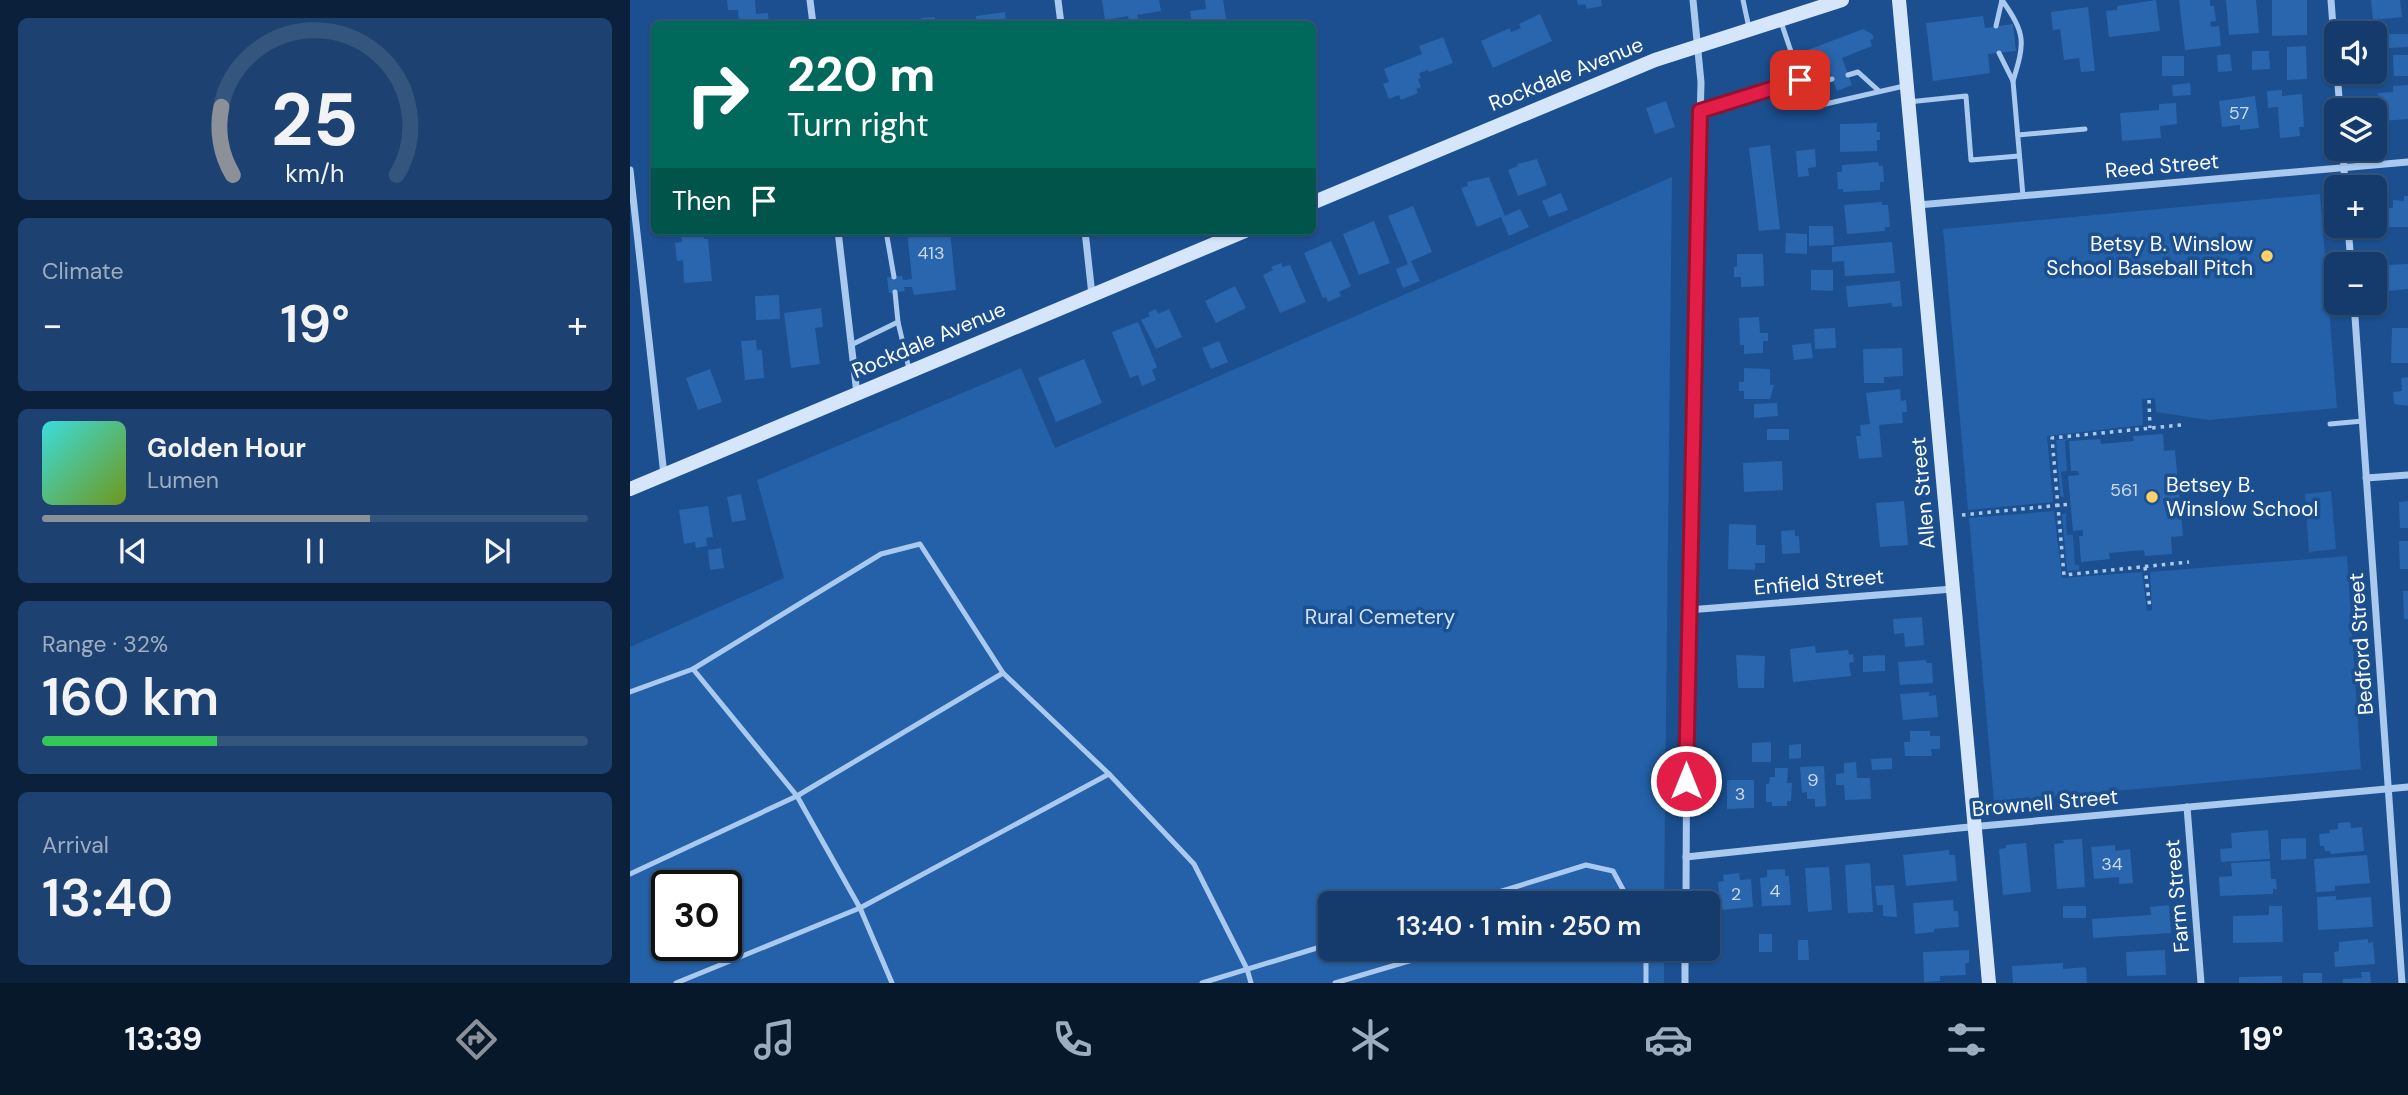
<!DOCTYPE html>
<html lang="en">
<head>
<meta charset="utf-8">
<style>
	body { margin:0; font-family:"DM Sans",sans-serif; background:#1d4271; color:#f1f3f6; height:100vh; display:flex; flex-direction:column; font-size:26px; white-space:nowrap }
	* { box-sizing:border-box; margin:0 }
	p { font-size:23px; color:#9dadc1 }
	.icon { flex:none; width:38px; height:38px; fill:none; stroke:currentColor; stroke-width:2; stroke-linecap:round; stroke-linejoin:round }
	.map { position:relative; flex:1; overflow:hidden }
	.side { display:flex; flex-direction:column; gap:18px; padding:18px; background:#0b203b; width:630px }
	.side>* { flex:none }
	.guide { position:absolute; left:21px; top:21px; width:665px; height:214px; border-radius:10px; box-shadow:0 2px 5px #0004,0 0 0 2px #33557e; background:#00695c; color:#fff; overflow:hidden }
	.fabs { position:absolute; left:1694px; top:21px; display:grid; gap:14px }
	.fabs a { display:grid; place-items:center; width:63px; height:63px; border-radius:10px; background:#143b6b; box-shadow:0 2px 5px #0004,0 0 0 2px #33557e; font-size:35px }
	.speed { position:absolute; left:21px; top:870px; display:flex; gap:14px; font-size:35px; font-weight:700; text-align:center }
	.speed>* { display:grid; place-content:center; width:91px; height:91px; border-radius:50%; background:#143b6b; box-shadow:0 2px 5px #0004,0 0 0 2px #33557e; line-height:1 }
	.speed .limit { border:4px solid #111; border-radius:10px; background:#fff; color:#111 }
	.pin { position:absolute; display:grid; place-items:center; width:60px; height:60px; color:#fff; margin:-30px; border-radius:14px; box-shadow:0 4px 10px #0006 }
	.me { position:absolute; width:77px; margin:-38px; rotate:0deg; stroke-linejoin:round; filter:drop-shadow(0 0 5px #0008) }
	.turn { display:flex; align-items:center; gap:24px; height:147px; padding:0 21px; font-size:32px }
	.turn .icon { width:91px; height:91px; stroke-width:2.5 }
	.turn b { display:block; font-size:49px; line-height:60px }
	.then { display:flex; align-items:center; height:66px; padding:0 21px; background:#0003; gap:14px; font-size:26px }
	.big { font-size:52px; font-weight:600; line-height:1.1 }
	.side .card { flex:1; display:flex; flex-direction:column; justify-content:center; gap:10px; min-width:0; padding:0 24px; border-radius:10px; background:#1d4271 }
	.side .dial { align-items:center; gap:0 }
	.dial svg { height:182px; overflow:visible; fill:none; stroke:#33557e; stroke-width:7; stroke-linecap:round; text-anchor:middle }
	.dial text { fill:#f1f3f6; stroke:none }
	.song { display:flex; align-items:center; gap:21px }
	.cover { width:84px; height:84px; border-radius:10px; background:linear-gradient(135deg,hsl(180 70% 55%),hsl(80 70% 35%)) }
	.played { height:7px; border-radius:4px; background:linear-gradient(90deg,#8c9099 60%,#33557e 60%) }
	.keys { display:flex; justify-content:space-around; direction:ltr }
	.heat { display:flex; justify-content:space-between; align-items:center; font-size:38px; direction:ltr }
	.charge { height:10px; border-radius:5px; background:linear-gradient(90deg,#34c759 32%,#33557e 0) }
	.trip { position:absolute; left:688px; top:891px; width:402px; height:70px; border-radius:10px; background:#143b6b; box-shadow:0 2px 5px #0004,0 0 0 2px #33557e; font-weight:600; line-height:70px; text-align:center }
	.menu { display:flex; height:112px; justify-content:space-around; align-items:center; background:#08182b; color:#9dadc1 }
	.menu .icon { width:49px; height:49px }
	.menu .selected { color:#8c9099 }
	.menu b { font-size:32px; color:#f1f3f6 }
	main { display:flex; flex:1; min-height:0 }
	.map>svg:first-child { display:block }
</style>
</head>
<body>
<main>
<section class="side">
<div class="card dial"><svg viewBox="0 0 100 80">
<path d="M14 69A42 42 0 1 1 86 69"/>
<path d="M14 69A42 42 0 0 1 9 39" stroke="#8c9099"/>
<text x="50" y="56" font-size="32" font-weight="700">25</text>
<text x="50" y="72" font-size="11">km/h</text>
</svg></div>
<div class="card"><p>Climate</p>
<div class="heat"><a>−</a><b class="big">19°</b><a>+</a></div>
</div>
<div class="card">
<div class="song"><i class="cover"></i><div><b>Golden Hour</b><p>Lumen</p></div></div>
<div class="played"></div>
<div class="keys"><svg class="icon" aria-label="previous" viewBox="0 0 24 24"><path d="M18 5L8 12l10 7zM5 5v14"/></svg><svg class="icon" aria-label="pause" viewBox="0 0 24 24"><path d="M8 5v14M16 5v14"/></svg><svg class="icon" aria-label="next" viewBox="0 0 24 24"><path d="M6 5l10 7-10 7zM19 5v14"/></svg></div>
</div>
<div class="card"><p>Range · 32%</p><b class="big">160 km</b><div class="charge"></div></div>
<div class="card"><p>Arrival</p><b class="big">13:40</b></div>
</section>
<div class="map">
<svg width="1778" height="983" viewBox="0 0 1778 983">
	<rect width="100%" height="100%" fill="#1b4f8f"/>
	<g fill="#2461a8" fill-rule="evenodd">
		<path d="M1042,177l-8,726h-334v45l334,1v34h-1034v-336l154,-69 -27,-98 264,-112 34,80zM37,886h59v59h-59z"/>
		<path d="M1690,194l17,214 -128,12 -53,-8 -1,-14 -13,1 1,26 -96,11 6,66 -85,8 -25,-281z"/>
		<path d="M1440,439l-5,2 2,30 -6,1 3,25 -4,-1 -4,-56z"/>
		<path d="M1701,491l5,58 -27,3 -4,-58z"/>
		<path d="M1424,511l8,67 80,-6 5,39 5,-1 -2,-38 197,-16 14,213 -367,33 -25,-284z"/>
		<path d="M1436,513l1,22h6l2,30h4v5l-12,1 -5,-57z"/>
	</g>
	<g fill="#2a66ad">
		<path d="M97,0h28l1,14 12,-1 1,11h-30l-1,-14h-10z"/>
		<path d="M472,0h57l2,11 -24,4 1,4 -9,2 -1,-5 -23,4z"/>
		<path d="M575,0h18l4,24h-35l-2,-13 16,-2z"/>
		<path d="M947,0h24l1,6 -15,3 -2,-5 -7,1z"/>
		<path d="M1526,0l4,31 -51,6 -3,-26 11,-1v-4z"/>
		<path d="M1549,0h31v6h4l2,15 -6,1 1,5 8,-1 2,20 -36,4z"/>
		<path d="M1596,0h30l3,33 -30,2z"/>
		<path d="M1642,0h35v35l-35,1z"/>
		<path d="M1741,0h29l2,17 -29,3z"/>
		<path d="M1458,7l7,64 -14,1 -2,-14 -15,2 -4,-31 -7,1 -2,-18z"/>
		<path d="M375,12l1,12h-29l-1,-8z"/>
		<path d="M910,14l12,27 -59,27 -12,-27 29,-13 1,4 10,-4 -2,-4z"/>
		<path d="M1353,16l2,12 28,-4 3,27 -28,3 2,19 -57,8 -7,-58z"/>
		<path d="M305,17v7h-14v-6z"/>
		<path d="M1233,29l9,5 2,4 -4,2 2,6 -30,12 10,27 -15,6 -10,-26 -15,6 -7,-20z"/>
		<path d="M1756,34h22v13l-21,1z"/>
		<path d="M813,37l10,26 -24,9 -1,-2 -9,3 2,5 -3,1 3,8 -5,2 2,4 -17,7 -2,-5 -10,4 -6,-15 6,-2 -5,-13 38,-15 -3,-8z"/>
		<path d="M1676,46l1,33 -20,1v-33z"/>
		<path d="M1622,51h17l1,18 -18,1z"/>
		<path d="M1600,54l2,17 -14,1 -1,-17z"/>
		<path d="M1763,55h15v21h-14z"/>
		<rect x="1532" y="56" width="22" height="20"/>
		<path d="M1560,83l1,12 -18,1 -1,-11z"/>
		<path d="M1778,85v34l-27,2 -1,-4 -5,1v-8h-5v-9l9,-1 -1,-7 15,-1v-6z"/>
		<path d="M1652,90v6l20,-2 2,33h-5l1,9 -20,2 -2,-31 -10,1 -1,-17z"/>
		<path d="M1625,96l4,32 -19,2v-5l-18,2 -3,-26z"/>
		<path d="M1036,101l9,26 -20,7 -9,-26z"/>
		<path d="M1546,103l1,21 -17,2 1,12 -39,3 -2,-28 39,-3v-6z"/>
		<path d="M1247,123v9h3v8h-3v11l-37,1v-28z"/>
		<path d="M1140,145l10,84 -21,2 -10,-83z"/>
		<path d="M1185,149l1,18 -8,1 1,8 -11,1 -2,-26z"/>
		<path d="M907,159l10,26 -29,11 -10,-26 10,-4 -1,-2z"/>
		<path d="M1248,162l1,4h4l1,16h-4v8l-37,2v-3h-5l-1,-17h5v-7z"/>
		<path d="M859,177l16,39 15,-7 9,18 -20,9 -8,-19 -24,10 -16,-39 7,-2 -1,-4z"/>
		<path d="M931,193l7,17 -19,7 -7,-16z"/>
		<path d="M1774,196h4v31h-24v-19h9v-8l11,1z"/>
		<path d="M1252,202v3h6l2,22h-5v4l-38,3 -3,-29z"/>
		<path d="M783,206l19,46 -21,9 9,20 -17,7 -7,-19 12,-5 -20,-48z"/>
		<path d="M744,221l16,42 -31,12 -16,-41z"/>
		<path d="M1179,226h24l1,19 -25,1z"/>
		<path d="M51,231h23v8h4l4,42 -28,2 -1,-23 -6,1 -2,-18 7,-1z"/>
		<path d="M277,231h43l6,59 -42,5 -2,-8h-8l1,4 -16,2 -2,-16 15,-1 1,4 9,-1z"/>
		<path d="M1156,233l21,1v20l-22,-1z"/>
		<path d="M701,241l20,45 -12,6 2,4 -13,6 -2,-5 -3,1 -19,-45z"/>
		<path d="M1262,242l3,31 -50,3 -1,-15 -12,1v-15z"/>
		<path d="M1107,254h26l1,32 -23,1v-10h-7v-10h3z"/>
		<path d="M651,263l2,4 7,-2 16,37 -26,11 -17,-38 10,-5 -2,-3z"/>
		<path d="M1778,264v25l-19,2v-6h-4v-11h3l-1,-9z"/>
		<path d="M1181,270h22v21l-22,-1z"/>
		<path d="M1270,281l2,25 -10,1v-4l-44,4 -2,-21z"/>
		<path d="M605,286l11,22 -30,15 -11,-22z"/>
		<path d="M149,295l1,24 -24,1 -1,-24z"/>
		<path d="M191,308l2,19 -8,1 5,36 -29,4 -7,-55z"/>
		<path d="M526,309l2,5 11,-5 13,28 -26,12 -15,-29 9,-4 -2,-3z"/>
		<path d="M1129,317l1,16h8v8h-5v12l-19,1v-9h-4l-1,-27z"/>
		<path d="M508,322l19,45 -5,3 4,10 -14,6 -4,-11 -8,3 -18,-46z"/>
		<path d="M1205,328l1,20 -21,1 -1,-20z"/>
		<path d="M1762,328h16v35h-17z"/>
		<path d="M126,340l1,10h5l2,28 -19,2 -4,-39z"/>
		<path d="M589,341l9,21 -17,7 -9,-21z"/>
		<path d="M1181,343l2,15 -19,2 -2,-15z"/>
		<path d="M1272,348l1,28 -19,1v6h-20l-1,-34z"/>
		<path d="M454,359l18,44 -46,19 -18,-44z"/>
		<path d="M1114,368l26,1v16h4l-4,14h-26v-8h-5v-9h5z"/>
		<path d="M80,369l12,33 -24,8 -12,-32z"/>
		<path d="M1778,377v29l-14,-2 -1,-12 9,-1 -1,-13z"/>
		<path d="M1270,389l1,12 5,-1 1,12h-5l1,11 -24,2 3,32 -23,2 -3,-23h5l-1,-11 10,-1 -4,-31z"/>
		<path d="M1147,403l1,13 -24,2v-14z"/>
		<rect x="1137" y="429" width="22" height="11"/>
		<path d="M1533,434l1,17 11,-1 8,86 -12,1 1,17 -27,2 -1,-6 -35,3 1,6 -29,3 -2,-26h4v-6l-10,1 -5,-55 11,-1 -1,-4h-7l-2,-30 31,-2 1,5 33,-3 -1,-5z"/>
		<path d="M1152,461l1,29 -39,2 -1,-29z"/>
		<path d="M111,494l5,26 -14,2 -5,-25z"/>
		<path d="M1274,501l4,44 -28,2 -4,-44z"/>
		<path d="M1778,501v27h-8l-1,-26z"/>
		<path d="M78,506l5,31 -7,1 1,8 -11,2 -1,-6 -11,2 -5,-34z"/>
		<path d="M1099,524l27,1v20h9v18h-10v7l-27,-1z"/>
		<path d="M1165,530v6h4l1,17 -18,1 -1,-23z"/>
		<path d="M1769,541h9v28h-8z"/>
		<path d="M91,548l3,20 -14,2 -2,-20z"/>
		<path d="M1773,591h5v28h-4z"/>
		<path d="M1292,617l2,28 -19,2 -1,-14 -10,1 -1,-15z"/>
		<path d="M1185,646l1,7 32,-3 1,5 4,-1 1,8 -5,1 2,13 -58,6 -3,-33z"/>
		<path d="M1106,655l29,1 -1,32h-26z"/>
		<path d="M1255,655v16l-22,1v-16z"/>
		<path d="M1296,660v3h6l1,20 -33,2 -2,-23z"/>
		<path d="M1299,692v4l7,-1 2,22 -35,3 -3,-26z"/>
		<path d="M1280,731h20v5h10v13h-9l1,7h-27l-1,-14h6z"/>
		<path d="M1141,742v20h-19v-19z"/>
		<path d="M1171,744v14l-12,1v-14z"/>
		<path d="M1262,758v11l-20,1 -1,-11z"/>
		<path d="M1226,762l1,16h13l1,21 -26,1 -1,-15h-8v-11l8,-1v-10z"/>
		<path d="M1194,766l2,40 -11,1v-8h-8v-7l-5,1 -2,-26z"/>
		<path d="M1145,768h13l-1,15h5l-1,18h-4v5h-15v-4h-6v-18h3l1,-7h5z"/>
		<path d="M1097,780h27v28l-27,1z"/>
		<path d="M1720,822l1,6 11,-1 2,24 -33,3 -1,-3h-5l-1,-5h-4l-1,-12 11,-1 -1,-3 9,-1v-6z"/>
		<path d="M1638,830l2,29 -49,3 -1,-13 12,-1 -1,-15z"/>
		<path d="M1676,838v21l-25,1v-21z"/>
		<path d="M1452,839l3,48 -28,2 -3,-45 10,-1 -1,-3z"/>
		<path d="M1396,843l5,49 -28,3 -4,-46 7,-1v-3z"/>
		<path d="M1485,845v6l15,-2 3,34 -14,1v-7l-25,2 -3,-32z"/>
		<path d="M1319,850v5h6l2,26 -51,5 -3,-31z"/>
		<path d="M1737,855l3,28 -35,3v5l-19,1 -2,-33z"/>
		<path d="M1640,861l1,18h5l1,10h-4v5l-53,2 -1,-19 13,-1 -1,-13z"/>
		<path d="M1240,863l3,49 -25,1 -3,-48z"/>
		<path d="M1199,867l3,43 -24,2 -3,-44z"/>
		<path d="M1155,869v7h4l2,29 -29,1 -2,-28 7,-1v-7z"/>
		<path d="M1109,873l1,7 11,-1 2,28 -32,3 -3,-28 6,-1 -1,-6z"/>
		<path d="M1264,885l3,32 -14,-1v-11h-6l-2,-19z"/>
		<path d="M1706,896v4l35,-3 2,30 -55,3 -1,-33z"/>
		<path d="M1323,900l1,11h4l1,16 -25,2v3l-19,2 -2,-31z"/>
		<path d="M1539,905l2,28 -78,5 -1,-19 59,-4 -1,-8z"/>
		<rect x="1433" y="906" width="23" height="12"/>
		<path d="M1639,906h13l1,36 -50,1v-27l36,-1z"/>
		<rect x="1129" y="934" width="13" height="18"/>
		<path d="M1738,939v4l5,-1 2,22 -40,3 -1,-15 5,-1v-9z"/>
		<path d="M1168,940h10l1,20h-11z"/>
		<path d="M1339,950v13h-4l1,12 -26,1v5l-16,1 -1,-30z"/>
		<path d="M1535,950l1,25 -39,1 -1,-24z"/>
		<path d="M1433,963v6l23,-2 1,16h-74l-1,-17z"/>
		<path d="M1731,972h9l1,11h-28v-4l19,-1z"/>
		<rect x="1673" y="973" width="19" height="10"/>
		<path d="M1652,976v7h-43v-6z"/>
	</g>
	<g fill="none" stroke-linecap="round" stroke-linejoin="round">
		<g stroke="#a9c9ee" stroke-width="3.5" stroke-dasharray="3.5 5" stroke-linecap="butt">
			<path d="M1519,400l1,28"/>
			<path d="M1551,425l-129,13 12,137 125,-13"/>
			<path d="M1332,515l109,-11"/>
			<path d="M1515,567l5,42"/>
		</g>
		<g stroke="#a9c9ee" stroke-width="5">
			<path d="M1113,0l6,28"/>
			<path d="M1372,0c24,34 23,42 11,81"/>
			<path d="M1151,22l22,65 18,18 83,-19"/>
			<path d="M1366,26l6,-26"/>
			<path d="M1369,53l14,28 10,115"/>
			<path d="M1218,75l10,-3 21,19"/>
			<path d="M1173,87l29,-8"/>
			<path d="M1278,102l58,-6 5,64 48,-4"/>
			<path d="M1070,111l100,-31"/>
			<path d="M1388,135l67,-6"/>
			<path d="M256,231l8,46"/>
			<path d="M268,322l11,47"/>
			<path d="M221,345l47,-23 -3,-30"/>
			<path d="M1700,424l33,-3"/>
			<path d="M63,669l104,127 63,112 32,75"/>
			<path d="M0,692l63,-23 188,-115 39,-10 83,129 106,101 85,90 53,105 4,14"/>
			<path d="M0,874l167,-78 206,-123"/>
			<path d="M833,903l123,-38 27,6 14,26"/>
			<path d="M978,903l19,-6 2,6"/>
			<path d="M1014,948l2,9v26"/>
			<path d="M46,983l184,-75 249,-134"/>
			<path d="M572,983l128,-39"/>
			<path d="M705,983l118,-35"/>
		</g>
		<g stroke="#a9c9ee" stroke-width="7">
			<path d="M180,0l3,24"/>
			<path d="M428,0l3,24"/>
			<path d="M1701,0l5,66"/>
			<path d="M1707,72l3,38"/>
			<path d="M1713,149l2,38"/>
			<path d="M0,170l34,305"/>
			<path d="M1288,205l490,-43"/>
			<path d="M1718,226l3,38"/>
			<path d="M208,231l19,163"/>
			<path d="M455,231l7,64"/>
			<path d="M1724,303l48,680"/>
			<path d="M1736,478l42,-3"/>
			<path d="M1058,610l265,-21"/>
			<path d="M1557,807l14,176"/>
			<path d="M1056,857l273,-29 449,-41"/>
			<path d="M1056,903l1,-248 14,-573 -8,-82"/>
			<path d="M1055,983v-35"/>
		</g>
		<g stroke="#d6e6fa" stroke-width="14">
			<path d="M1269,0l90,983"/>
			<path d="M682,203l343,-143 187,-60"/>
			<path d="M0,489l615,-258"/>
		</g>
	</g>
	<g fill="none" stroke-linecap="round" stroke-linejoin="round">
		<defs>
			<path id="route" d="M1056,781l14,-670 100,-31"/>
		</defs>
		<use href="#route" stroke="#92132f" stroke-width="18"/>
		<use href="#route" stroke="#e11d48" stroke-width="12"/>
	</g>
	<g fill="#ffd166" stroke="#1b4f8f" stroke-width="2.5">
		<circle cx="1637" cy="256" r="7"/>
		<circle cx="1522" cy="497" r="7"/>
	</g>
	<g text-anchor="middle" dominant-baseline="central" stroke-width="7" stroke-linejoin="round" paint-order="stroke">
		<g font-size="18" fill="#cad9ea">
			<text x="1609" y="113">57</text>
			<text x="301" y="253">413</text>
			<text x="1494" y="490">561</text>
			<text x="1183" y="780">9</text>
			<text x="1110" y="794">3</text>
			<text x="1482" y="864">34</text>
			<text x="1145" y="891">4</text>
			<text x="1106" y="894">2</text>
		</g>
		<g font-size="21" fill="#fff" stroke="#1b4f8f">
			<text transform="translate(936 74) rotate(-22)">Rockdale Avenue</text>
			<text transform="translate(1532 166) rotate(-5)">Reed Street</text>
			<text transform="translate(299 340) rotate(-23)">Rockdale Avenue</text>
			<text transform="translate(1293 493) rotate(-95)">Allen Street</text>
			<text transform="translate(1189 582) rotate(-5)">Enfield Street</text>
			<text transform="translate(1731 644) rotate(-94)">Bedford Street</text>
			<text transform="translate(1415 803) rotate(-5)">Brownell Street</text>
			<text transform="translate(1547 896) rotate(-95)">Farm Street</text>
		</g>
		<g font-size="21" fill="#fff" stroke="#1b4f8f" text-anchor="end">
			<text x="1623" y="244">Betsy B. Winslow<tspan x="1623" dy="24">School Baseball Pitch</tspan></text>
			<text x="1536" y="485" text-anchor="start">Betsey B.<tspan x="1536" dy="24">Winslow School</tspan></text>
		</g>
		<g font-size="21" fill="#cfe3fa" stroke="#1b4f8f">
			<text x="750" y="617">Rural Cemetery</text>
		</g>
	</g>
</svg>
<div class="fabs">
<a><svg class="icon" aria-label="sound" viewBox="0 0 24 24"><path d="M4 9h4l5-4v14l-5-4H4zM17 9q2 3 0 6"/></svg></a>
<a><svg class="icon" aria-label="layers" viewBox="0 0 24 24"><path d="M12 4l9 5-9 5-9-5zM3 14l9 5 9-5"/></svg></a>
<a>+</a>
<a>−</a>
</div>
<div class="speed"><div class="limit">30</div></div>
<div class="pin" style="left:1170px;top:80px;background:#d93025"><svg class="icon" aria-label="arrive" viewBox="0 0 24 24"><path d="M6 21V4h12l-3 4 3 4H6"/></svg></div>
<svg class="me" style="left:1056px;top:781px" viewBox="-20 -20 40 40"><circle r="17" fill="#e11d48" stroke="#fff" stroke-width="3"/><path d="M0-11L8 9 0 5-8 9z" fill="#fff"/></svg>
<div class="trip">13:40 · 1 min · 250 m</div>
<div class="guide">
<div class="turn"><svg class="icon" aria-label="right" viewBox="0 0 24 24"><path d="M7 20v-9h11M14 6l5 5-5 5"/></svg><div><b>220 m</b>Turn right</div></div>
<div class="then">Then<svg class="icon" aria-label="arrive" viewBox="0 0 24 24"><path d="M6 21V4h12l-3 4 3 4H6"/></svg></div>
</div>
</div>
</main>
<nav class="menu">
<b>13:39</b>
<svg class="icon selected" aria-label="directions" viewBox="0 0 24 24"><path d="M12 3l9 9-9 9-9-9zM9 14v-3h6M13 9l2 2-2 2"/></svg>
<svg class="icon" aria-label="music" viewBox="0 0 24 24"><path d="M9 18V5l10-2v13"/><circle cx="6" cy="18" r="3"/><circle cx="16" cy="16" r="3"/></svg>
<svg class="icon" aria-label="phone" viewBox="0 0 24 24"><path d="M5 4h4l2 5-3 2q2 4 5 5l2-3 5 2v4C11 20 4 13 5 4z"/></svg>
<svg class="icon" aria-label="climate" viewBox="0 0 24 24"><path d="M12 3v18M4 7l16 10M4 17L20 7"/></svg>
<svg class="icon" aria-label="car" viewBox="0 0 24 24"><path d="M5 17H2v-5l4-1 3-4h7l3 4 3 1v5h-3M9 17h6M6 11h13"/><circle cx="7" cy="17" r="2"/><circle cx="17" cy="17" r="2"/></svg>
<svg class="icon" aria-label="filters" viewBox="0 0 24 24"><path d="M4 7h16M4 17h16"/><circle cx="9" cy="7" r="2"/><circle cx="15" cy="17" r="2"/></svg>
<b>19°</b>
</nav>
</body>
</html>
